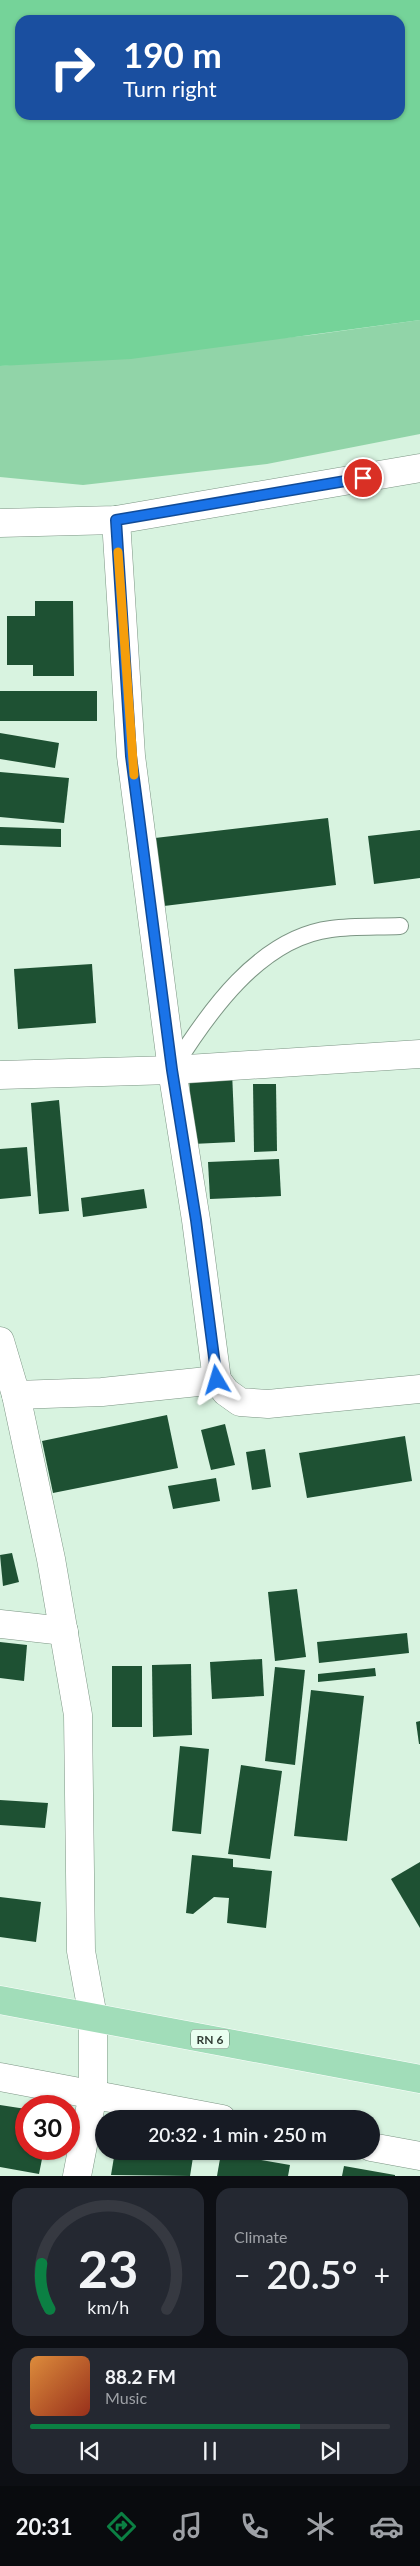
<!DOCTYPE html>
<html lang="en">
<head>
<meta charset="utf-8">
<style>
	body { margin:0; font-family:Lato,sans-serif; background:#242831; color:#f1f3f6; height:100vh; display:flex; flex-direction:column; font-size:19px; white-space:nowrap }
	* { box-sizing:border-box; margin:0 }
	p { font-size:16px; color:#9ea1a6 }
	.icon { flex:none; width:28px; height:28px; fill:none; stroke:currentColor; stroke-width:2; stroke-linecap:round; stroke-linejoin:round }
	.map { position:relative; height:2176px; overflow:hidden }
	.sheet { display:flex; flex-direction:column; gap:12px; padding:12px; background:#0d0f14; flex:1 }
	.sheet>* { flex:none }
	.hud { position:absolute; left:15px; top:15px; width:390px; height:105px; border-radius:15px; box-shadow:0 1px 4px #0004; background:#1a4fa0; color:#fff; overflow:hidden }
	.speed { position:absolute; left:15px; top:2095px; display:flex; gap:10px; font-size:25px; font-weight:700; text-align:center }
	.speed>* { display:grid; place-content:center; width:65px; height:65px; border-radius:50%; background:#171b24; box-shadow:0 1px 4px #0004; line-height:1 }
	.speed .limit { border:8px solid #d22; background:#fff; color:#111 }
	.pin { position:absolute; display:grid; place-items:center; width:42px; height:42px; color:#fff; margin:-21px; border:2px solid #fff; border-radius:50%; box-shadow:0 1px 5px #0007 }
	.me { position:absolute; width:55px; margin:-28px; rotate:353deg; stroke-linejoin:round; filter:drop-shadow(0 0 4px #0008) }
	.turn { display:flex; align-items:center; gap:18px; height:105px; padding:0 25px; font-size:22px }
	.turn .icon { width:65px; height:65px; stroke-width:2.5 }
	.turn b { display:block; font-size:35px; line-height:42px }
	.big { font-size:38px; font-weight:600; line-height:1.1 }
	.sheet .card { flex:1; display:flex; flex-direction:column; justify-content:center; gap:8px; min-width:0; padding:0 18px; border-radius:15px; background:#242831 }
	.sheet .dial { align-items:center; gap:0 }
	.dial svg { height:130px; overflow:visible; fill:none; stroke:#363941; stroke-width:7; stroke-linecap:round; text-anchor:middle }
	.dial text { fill:#f1f3f6; stroke:none }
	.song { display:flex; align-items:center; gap:15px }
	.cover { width:60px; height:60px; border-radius:8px; background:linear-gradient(135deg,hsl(30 70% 55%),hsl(10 70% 35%)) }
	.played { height:5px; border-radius:2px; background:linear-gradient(90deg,#0b8043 75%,#363941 75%) }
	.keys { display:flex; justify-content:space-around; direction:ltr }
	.heat { display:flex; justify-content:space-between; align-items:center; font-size:28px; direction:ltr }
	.sheet .tiles { flex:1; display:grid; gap:12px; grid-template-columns:1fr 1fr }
	.card:last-child { grid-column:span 2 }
	.trip { position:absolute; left:95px; top:2110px; width:285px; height:50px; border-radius:25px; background:#171b24; box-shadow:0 1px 4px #0004; font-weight:600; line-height:50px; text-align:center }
	.menu { display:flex; height:80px; justify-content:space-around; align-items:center; background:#090b0e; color:#9ea1a6 }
	.menu .icon { width:35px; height:35px }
	.menu .active { color:#0b8043 }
	.menu b { font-size:22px; color:#f1f3f6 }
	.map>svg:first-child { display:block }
</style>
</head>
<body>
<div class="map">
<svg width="420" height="2176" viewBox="0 0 420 2176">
	<rect width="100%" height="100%" fill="#d8f3e0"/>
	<path fill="#91d4a8" d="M420,320v114l-153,30 -184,21 -83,-8v-111l312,-31z"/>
	<path fill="#75d399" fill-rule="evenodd" d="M0,0h420v320l-289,39 -131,7zM20,20h380v95h-380z"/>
	<g fill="#1e5133">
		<path d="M35,601h38l1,75h-41v-11h-26v-49h28z"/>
		<rect x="0" y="691" width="97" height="30"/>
		<path d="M0,733l59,10 -4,25 -55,-9z"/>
		<path d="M0,772l69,6 -5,45 -64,-6z"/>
		<path d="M328,818l8,67 -172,21 -9,-68z"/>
		<path d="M0,827l61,2v18l-61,-2z"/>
		<path d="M420,830v48l-46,6 -6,-48z"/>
		<path d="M92,964l4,59 -78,6 -4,-60z"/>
		<path d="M232,1072l3,70 -43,2 -3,-70z"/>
		<path d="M253,1084h23l1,67 -23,1z"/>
		<path d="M59,1100l10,111 -30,3 -8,-111z"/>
		<path d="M27,1147l4,49 -31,3v-50z"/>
		<path d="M279,1159l2,37 -71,3 -2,-37z"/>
		<path d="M144,1189l3,19 -64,9 -2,-19z"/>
		<path d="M167,1415l11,53 -125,25 -11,-52z"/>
		<path d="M225,1424l10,41 -24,5 -10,-40z"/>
		<path d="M405,1436l7,45 -105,17 -8,-45z"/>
		<path d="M265,1449l6,38 -19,3 -6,-38z"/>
		<path d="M216,1478l4,23 -47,8 -5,-23z"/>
		<path d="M12,1553l7,29 -16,4 -3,-31z"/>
		<path d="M297,1589l9,68 -31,4 -7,-69z"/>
		<path d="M407,1633l2,20 -90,10 -2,-21z"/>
		<path d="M0,1642l27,3 -3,36 -24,-3z"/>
		<path d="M262,1659l2,37 -52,3 -2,-37z"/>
		<path d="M191,1664l1,71 -39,2 -1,-72z"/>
		<rect x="112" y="1666" width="30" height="61"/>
		<path d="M275,1667l30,3 -10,95 -30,-4z"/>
		<path d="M375,1668l1,8 -58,6v-8z"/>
		<path d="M311,1690l53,6 -17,145 -53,-5z"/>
		<path d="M420,1721v23h-1l-3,-22z"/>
		<path d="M180,1746l29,3 -8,85 -29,-3z"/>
		<path d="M241,1765l41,6 -12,88 -42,-5z"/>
		<path d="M0,1800l48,3 -3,25 -45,-3z"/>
		<path d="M192,1855l41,4v8l39,4 -6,57 -39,-5 2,-25 -15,-1 -21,17 -7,-1z"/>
		<path d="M420,1862v66l-29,-49z"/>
		<path d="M0,1897l41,5 -5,40 -36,-5z"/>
		<path d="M0,2105l26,4v40h18l-5,25 -39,-7z"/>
		<path d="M115,2151h79l-4,25 -79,-1z"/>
		<path d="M221,2153l69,12 -2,11h-71z"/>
		<path d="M344,2166l51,9v1h-53z"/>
	</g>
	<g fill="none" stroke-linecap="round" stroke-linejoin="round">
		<defs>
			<path id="lane" d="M172,1070c35,-56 87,-132 159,-141 22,-3 46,-2 69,-3"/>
			<g id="street">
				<path d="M0,523l116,-3 304,-52"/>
				<path d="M0,1075l172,-5 248,-16"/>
				<path d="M0,1341l16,54 35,164 27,156 3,236 12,66v77l-16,82"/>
				<path d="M217,1380l9,12 14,10 28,2 152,-15"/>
				<path d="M16,1395l86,-3 115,-12 -21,-160 -24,-150 -41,-314 -15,-236"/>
				<path d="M0,1624l64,7"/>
				<path d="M0,2077l222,42"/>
				<path d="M371,2147l49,9"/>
			</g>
			<path id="primary" d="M0,2000l420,79"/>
		</defs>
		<use href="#lane" stroke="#7c9584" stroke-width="18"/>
		<use href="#street" stroke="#7c9584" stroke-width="29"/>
		<use href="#primary" stroke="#fff" stroke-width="29"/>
		<use href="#lane" stroke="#fff" stroke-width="16"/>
		<use href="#street" stroke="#fff" stroke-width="28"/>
		<use href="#primary" stroke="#a1ddb9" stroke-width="28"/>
	</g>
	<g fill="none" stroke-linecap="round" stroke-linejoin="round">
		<defs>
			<path id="route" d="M217,1380l-21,-160 -24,-150 -41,-314 -15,-236 247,-42"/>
		</defs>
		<use href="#route" stroke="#114b97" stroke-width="12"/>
		<use href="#route" stroke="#1a73e8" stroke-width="9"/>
		<path stroke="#f59e0b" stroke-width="9" d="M118,552l16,223"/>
	</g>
	<g text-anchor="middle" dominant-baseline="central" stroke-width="5" stroke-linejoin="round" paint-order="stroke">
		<rect fill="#e9fff0" stroke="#69776d" stroke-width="1" x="191" y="2029.5" width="38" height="19" rx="4"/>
		<g font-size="12" font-weight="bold" fill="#323d35">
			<text x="210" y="2039">RN 6</text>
		</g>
	</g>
</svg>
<div class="speed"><div class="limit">30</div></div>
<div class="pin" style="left:363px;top:478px;background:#d93025"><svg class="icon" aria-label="arrive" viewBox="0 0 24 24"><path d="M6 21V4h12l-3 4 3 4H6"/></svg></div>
<svg class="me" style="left:217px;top:1380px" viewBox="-20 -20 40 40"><path d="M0-17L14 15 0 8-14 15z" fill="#1a73e8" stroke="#fff" stroke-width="4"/></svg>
<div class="trip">20:32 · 1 min · 250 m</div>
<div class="hud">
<div class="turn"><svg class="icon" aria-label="right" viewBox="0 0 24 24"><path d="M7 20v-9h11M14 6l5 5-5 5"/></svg><div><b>190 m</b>Turn right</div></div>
</div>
</div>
<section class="sheet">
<div class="tiles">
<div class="card dial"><svg viewBox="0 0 100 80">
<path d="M14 69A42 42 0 1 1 86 69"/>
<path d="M14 69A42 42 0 0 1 9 41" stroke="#0b8043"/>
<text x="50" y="56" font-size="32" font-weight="700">23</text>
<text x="50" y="72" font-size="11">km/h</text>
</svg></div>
<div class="card"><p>Climate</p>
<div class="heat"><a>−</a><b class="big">20.5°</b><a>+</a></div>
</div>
<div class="card">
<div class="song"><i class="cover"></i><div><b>88.2 FM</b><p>Music</p></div></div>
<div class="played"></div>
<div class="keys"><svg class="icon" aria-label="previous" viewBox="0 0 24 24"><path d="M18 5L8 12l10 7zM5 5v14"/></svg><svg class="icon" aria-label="pause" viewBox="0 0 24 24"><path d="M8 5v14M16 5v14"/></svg><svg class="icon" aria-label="next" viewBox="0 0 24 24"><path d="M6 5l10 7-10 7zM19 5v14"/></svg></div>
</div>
</div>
</section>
<nav class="menu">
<b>20:31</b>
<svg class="icon active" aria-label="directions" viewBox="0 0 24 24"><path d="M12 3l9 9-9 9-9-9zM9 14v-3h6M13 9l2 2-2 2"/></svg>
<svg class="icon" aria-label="music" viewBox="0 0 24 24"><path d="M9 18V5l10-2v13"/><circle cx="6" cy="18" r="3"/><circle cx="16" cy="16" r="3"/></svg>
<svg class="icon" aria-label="phone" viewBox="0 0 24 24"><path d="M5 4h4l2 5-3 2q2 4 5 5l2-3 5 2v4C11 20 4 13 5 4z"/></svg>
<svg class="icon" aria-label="climate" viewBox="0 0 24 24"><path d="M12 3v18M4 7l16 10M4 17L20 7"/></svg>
<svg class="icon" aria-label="car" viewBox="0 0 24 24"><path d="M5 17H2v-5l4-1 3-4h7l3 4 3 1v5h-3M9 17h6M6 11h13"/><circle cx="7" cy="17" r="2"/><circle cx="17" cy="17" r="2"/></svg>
</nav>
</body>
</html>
